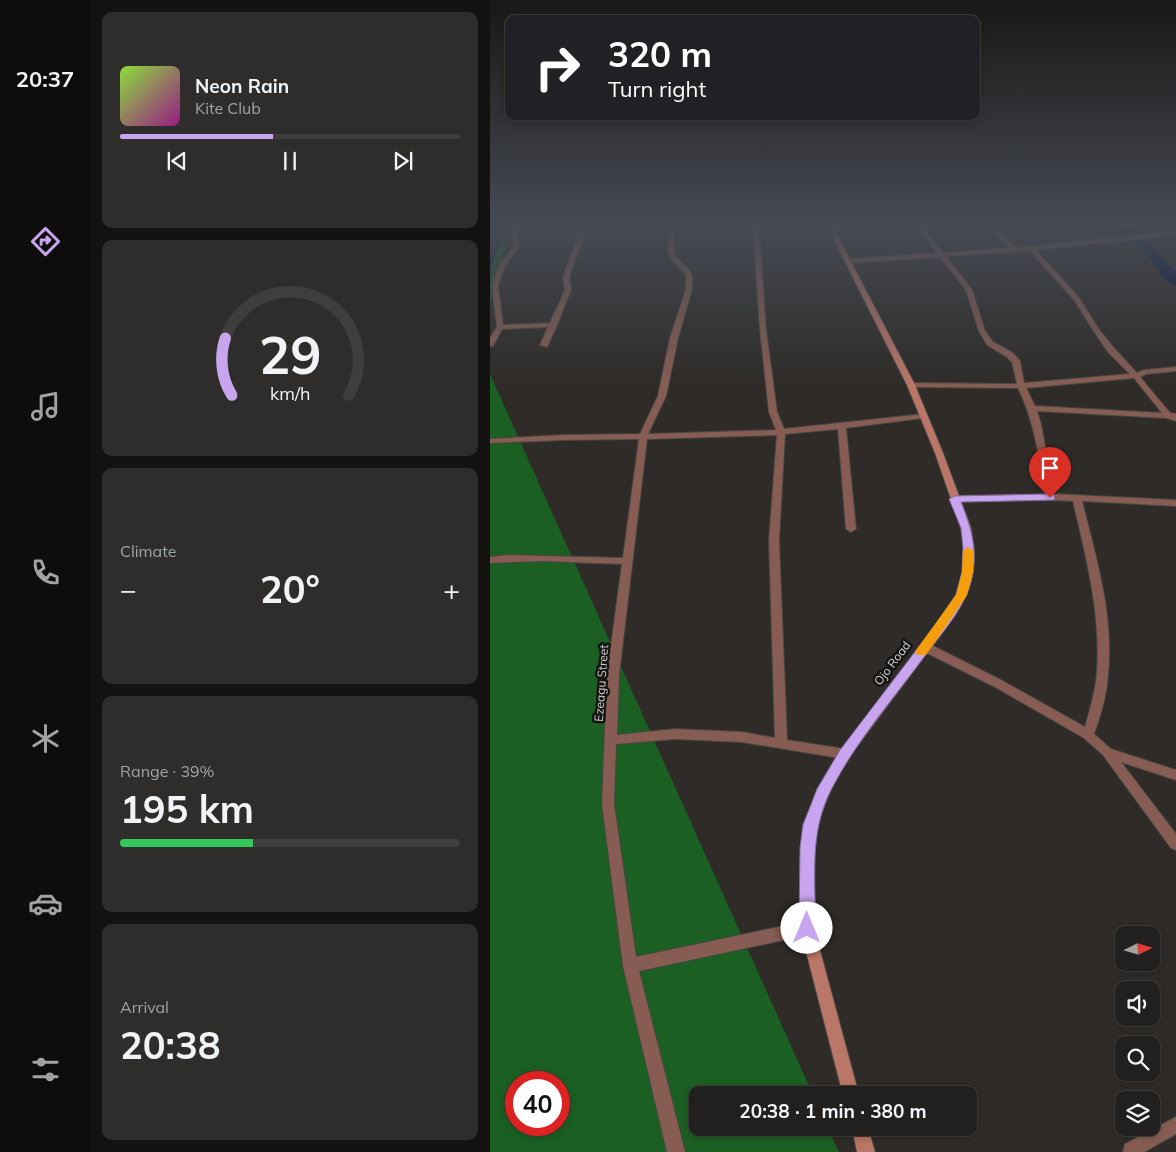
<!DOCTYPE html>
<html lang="en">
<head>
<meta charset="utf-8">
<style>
	body { margin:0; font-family:Mulish,sans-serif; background:#2e2d2b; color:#f1f3f6; height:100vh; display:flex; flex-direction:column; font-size:19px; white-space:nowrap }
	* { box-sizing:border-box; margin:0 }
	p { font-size:16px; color:#a2a3a4 }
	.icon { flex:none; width:28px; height:28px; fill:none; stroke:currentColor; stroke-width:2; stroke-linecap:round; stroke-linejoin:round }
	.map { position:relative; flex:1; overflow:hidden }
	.panel { display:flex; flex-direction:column; gap:12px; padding:12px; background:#131210; width:400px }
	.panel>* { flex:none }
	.banner { position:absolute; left:15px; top:15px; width:475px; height:105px; border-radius:10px; box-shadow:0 2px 8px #0003,0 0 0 1px #3f3e3c; background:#202124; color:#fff; overflow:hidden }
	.needle { width:32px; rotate:85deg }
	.buttons { position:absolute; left:625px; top:926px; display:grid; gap:10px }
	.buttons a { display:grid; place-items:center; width:45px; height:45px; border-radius:10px; background:#22201e; box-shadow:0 2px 8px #0003,0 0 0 1px #3f3e3c; font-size:25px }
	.speed { position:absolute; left:15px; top:1071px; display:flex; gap:10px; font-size:25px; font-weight:700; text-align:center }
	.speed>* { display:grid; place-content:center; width:65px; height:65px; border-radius:50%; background:#22201e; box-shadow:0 2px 8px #0003,0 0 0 1px #3f3e3c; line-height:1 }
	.speed .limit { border:8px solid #d22; background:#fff; color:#111 }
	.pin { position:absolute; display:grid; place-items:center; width:42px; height:42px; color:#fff; margin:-51px -21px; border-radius:50% 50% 50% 0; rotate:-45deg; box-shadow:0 0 5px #0007 }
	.pin .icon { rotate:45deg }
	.me { position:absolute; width:55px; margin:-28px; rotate:0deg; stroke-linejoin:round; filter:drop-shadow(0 0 4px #0008) }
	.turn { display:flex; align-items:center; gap:18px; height:105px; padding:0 20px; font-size:22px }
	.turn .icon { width:65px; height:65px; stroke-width:2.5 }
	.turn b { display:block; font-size:35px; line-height:42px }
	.big { font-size:38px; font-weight:700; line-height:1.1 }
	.panel .widget { flex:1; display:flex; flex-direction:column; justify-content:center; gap:8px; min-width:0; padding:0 18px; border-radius:10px; background:#2e2d2b }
	.panel .dial { align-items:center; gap:0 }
	.dial svg { height:130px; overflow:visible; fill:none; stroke:#3f3e3c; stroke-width:7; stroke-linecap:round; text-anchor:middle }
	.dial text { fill:#f1f3f6; stroke:none }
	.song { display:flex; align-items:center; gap:15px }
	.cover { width:60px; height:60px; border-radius:8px; background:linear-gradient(135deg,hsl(90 70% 55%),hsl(310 70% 35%)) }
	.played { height:5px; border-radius:2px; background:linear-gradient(90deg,#c8a5ee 45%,#3f3e3c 45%) }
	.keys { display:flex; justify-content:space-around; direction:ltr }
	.heat { display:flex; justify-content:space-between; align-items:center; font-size:28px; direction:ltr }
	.charge { height:8px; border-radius:4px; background:linear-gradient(90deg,#34c759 39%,#3f3e3c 0) }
	.trip { position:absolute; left:199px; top:1086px; width:288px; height:50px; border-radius:10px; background:#22201e; box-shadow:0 2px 8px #0003,0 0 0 1px #3f3e3c; font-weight:700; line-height:50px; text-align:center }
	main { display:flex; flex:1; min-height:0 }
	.dock { display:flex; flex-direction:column; width:90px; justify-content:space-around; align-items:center; background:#0e0d0c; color:#a2a3a4 }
	.dock .icon { width:35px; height:35px }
	.dock .active { color:#c8a5ee }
	.dock b { font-size:22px; color:#f1f3f6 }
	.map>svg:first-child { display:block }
</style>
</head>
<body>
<main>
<nav class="dock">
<b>20:37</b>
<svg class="icon active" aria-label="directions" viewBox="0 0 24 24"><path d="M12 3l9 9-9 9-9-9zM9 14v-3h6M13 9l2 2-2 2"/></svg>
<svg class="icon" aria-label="music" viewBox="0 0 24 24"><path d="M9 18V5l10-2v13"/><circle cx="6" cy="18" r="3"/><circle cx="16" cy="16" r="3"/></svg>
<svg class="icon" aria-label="phone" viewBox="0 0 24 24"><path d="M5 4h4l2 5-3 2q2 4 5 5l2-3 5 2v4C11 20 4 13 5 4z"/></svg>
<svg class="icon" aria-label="climate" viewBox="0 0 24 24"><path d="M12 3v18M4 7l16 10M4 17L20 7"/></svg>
<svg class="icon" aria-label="car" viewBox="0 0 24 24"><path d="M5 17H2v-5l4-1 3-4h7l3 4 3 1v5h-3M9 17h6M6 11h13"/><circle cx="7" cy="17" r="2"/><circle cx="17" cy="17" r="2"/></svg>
<svg class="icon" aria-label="filters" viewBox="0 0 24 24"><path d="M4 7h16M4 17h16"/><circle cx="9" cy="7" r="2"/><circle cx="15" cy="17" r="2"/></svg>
</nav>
<section class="panel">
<div class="widget">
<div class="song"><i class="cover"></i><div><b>Neon Rain</b><p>Kite Club</p></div></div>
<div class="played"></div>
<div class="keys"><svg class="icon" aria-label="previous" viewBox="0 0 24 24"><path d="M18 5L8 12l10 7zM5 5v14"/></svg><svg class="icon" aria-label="pause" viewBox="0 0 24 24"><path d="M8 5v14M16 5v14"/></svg><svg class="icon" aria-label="next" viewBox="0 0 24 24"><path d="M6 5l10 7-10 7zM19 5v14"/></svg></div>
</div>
<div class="widget dial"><svg viewBox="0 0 100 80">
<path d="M14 69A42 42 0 1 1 86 69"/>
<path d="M14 69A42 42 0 0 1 10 34" stroke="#c8a5ee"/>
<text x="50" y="56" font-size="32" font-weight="700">29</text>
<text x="50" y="72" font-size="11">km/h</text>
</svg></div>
<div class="widget"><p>Climate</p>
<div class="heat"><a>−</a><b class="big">20°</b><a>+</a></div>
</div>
<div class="widget"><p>Range · 39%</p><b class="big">195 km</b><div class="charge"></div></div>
<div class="widget"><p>Arrival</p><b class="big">20:38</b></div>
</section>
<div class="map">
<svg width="686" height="1152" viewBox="0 0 686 1152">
	<rect width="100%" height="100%" fill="#2e2b28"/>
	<g fill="#1b5f22" fill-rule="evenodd">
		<path d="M11,225h11l-22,78v-26z"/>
		<path d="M0,374l323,721h-115v33h130l11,24h-349zM26,1082h43v43h-43z"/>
	</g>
	<path fill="#001247" d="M621,225h17l48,47v15l-11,-7 -16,-23z"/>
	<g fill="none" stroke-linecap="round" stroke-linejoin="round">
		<path stroke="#001247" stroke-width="2" d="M0,264l16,-39"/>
		<defs>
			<g id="street">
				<path d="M20,225h6l3,22 -14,19 -7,20 5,39 47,-2 15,-33 -2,-13 19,-52h6l-19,52 2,13 -14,35 -10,22 -7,-2 8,-18 -46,2 -9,17h-3v-8l7,-11 -5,-41 7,-20 14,-19z"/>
				<path d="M179,225h6l-1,27 3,6 13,13 2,5v13l-14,49 -12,58 -18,38 128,-4 -7,-18 -9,-82 -7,-105h6l7,105 11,82 7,17 139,-15 4,2 -4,2 -77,10 10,101 -5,3 -5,-3 -8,-100 -53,5 -6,106 8,200 58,9 4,2 2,3 -2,3 -4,2 -103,-17 -67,-3 -59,5 -2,60 22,153 171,-36 5,2 2,5 -2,5 -5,2 -168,36 46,181h-18l-44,-186 -21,-162 5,-129 15,-111 -81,-3 -51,2v-6l17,-2 116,3 16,-119 -76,1 -73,3v-4l73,-4 77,-1 18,-38 12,-58 16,-49v-13l-2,-4 -12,-12 -4,-8zM287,435l-8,105 6,198 -33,-6 -67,-3 -58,6 2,-60 28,-236z"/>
				<path d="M425,225h6l22,28 66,-5 -20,-23h6l20,23 161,-17v4l-140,15 44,49 18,29 16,20 23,25 7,-3 32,-3v4l-30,3 -6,3 30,36 6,1v7l-10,-3 -129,-7 4,13 13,70 122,6v6l-94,-5c14,56 32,115 26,173 -1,21 -7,40 -14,60l17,15 65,21v10l-55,-18 55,72v16l-5,-2 -68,-93 -19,-17 -89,-51 -74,-37 -1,-3 1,-3h8l74,37 82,46c5,-18 11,-37 12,-56 4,-58 -11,-114 -24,-170l-23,-1 -95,2 -5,-3 5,-3 90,-2c-6,-37 -10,-71 -27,-106l-107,-1 -4,-2 4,-2 106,1 -5,-22 -5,-5 -20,-12 -8,-14 -13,-41 -26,-33 -91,6 -3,-2 3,-2 88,-6zM540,251l45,50 18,29 15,22 22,22 -106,9 -4,-22 -7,-8 -20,-11 -8,-11 -13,-41 -26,-34zM644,378l28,35 -127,-7 -9,-18z"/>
				<path d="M686,1117v17l-32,18h-21l2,-8z"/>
			</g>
			<g id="secondary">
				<path d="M338,225h6l7,17 74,143 28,68 28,75 3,21 -1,23 -7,23 -21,34 -96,128 -19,34 -13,34 -2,23 -1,80 45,167h-16l-43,-167 1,-80 2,-23 17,-40 21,-34 96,-128 19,-28 7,-23 1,-23 -3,-21 -26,-75 -28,-68 -72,-143z"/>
				<path d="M362,1128h16l7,24h-18z"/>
			</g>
		</defs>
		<use href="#street" stroke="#494643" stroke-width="2"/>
		<use href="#secondary" stroke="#494643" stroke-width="2"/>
		<use href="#street" fill="#875d53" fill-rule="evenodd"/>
		<use href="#secondary" fill="#ba7767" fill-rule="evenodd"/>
	</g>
	<linearGradient id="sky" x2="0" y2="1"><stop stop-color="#191816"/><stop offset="0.58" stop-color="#464a53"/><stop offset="1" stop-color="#464a53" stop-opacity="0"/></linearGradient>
	<rect width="686" height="386" fill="url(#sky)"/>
	<path fill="#c8a5ee" stroke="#826b9b" d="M560,494l4,1 1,3 -1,2 -93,2c9,23 16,44 12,70 -4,31 -28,57 -46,81 -33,45 -71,88 -96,137 -22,43 -16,91 -15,138l-3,5 -6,3 -5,-3 -3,-5 1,-80 3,-23 14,-36 23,-39 97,-127 19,-28 6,-23 1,-24 -2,-20 -12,-29 6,-3z"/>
	<path fill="#f59e0b" d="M478,547l6,4 -1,21 -6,23 -41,60h-9l-2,-3 2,-3 39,-54 6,-23 1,-21z"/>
	<g text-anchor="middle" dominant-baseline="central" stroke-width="5" stroke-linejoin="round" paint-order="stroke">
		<g font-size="12" fill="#d5d3d1" stroke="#151412">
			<text transform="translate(402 663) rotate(-53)">Ojo Road</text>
			<text transform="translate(111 683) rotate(-86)">Ezeagu Street</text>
		</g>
	</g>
</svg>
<div class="buttons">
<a><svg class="needle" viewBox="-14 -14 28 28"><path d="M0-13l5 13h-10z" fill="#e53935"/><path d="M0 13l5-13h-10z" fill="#a2a3a4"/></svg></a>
<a><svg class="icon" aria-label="sound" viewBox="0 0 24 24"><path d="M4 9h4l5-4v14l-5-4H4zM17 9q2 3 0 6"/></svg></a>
<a><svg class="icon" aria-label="search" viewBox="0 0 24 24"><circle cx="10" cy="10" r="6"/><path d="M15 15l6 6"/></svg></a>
<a><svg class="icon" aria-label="layers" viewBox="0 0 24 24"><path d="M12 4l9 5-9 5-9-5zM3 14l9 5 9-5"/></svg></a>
</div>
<div class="speed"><div class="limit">40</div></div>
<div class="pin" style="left:560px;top:498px;background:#d93025"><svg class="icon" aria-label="arrive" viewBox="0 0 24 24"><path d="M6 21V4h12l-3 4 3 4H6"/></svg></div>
<svg class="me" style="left:317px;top:928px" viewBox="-20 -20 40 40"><circle r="19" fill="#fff"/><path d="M0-13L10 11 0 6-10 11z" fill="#c8a5ee"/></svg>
<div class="trip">20:38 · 1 min · 380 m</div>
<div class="banner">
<div class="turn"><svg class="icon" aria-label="right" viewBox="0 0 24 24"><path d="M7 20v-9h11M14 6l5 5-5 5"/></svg><div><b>320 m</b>Turn right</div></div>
</div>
</div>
</main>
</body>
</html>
